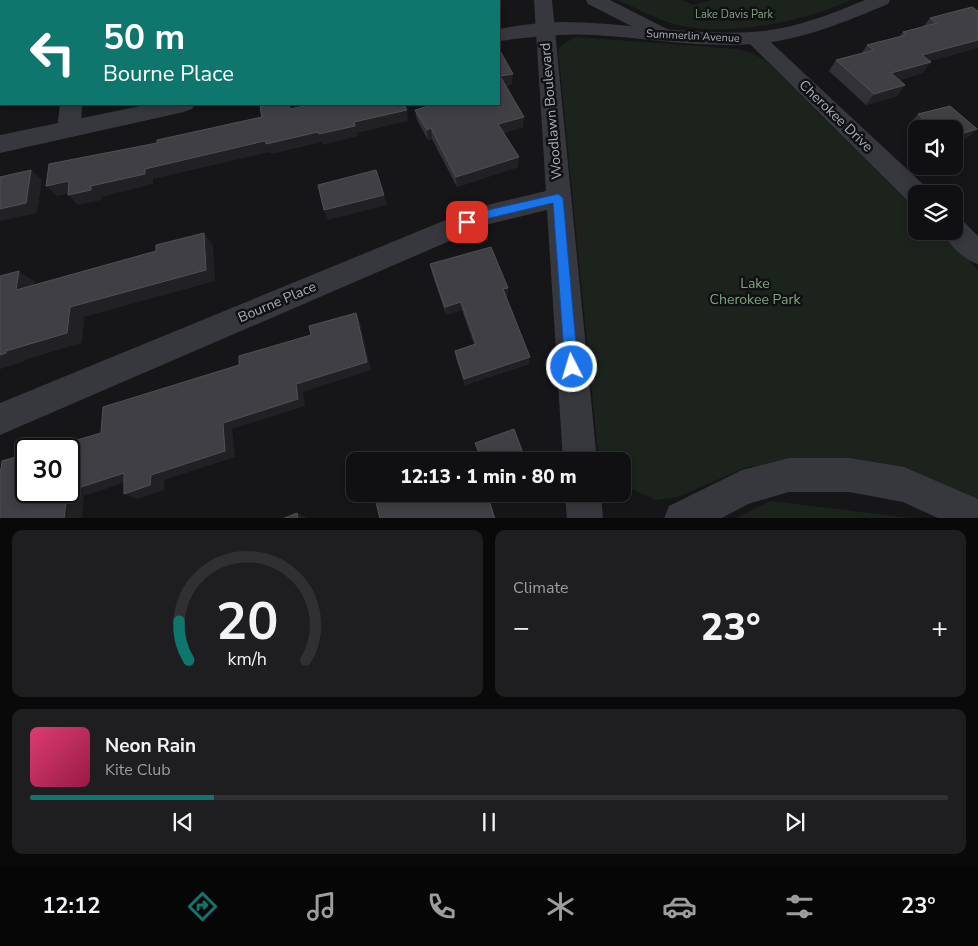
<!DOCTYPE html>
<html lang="en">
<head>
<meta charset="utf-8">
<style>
	body { margin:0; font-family:"Nunito Sans",sans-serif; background:#1e1e20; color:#f1f3f6; height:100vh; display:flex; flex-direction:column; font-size:19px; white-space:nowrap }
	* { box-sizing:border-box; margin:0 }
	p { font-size:16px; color:#9c9d9f }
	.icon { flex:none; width:28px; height:28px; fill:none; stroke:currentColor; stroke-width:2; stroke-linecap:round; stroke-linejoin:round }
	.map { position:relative; height:518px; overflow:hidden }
	.side { display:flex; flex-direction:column; gap:12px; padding:12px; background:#09090a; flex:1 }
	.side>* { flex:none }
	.guide { position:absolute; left:0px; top:0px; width:500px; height:105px; box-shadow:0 2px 8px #0003,0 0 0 1px #303032; background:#0f766e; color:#fff; overflow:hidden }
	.fabs { position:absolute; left:908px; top:120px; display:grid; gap:10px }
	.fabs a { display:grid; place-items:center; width:55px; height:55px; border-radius:10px; background:#101012; box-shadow:0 2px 8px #0003,0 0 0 1px #303032; font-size:25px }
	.speed { position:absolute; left:15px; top:438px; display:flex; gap:10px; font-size:25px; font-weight:700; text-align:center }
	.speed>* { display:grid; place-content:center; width:65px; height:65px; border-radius:50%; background:#101012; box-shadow:0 2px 8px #0003,0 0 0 1px #303032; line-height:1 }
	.speed .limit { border:2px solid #111; border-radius:8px; background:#fff; color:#111 }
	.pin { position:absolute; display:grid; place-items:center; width:42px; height:42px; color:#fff; margin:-21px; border-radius:10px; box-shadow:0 2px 8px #0006 }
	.me { position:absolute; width:55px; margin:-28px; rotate:355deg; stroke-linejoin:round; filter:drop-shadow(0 0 4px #0008) }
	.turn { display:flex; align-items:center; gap:18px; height:105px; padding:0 20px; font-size:22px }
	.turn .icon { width:65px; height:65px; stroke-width:2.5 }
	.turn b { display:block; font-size:35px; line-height:42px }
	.big { font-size:38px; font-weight:800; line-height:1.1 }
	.side .tile { flex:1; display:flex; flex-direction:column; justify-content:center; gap:8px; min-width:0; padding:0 18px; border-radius:10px; background:#1e1e20 }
	.side .dial { align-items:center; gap:0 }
	.dial svg { height:130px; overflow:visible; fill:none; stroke:#303032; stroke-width:7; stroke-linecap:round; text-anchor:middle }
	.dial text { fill:#f1f3f6; stroke:none }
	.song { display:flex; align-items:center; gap:15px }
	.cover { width:60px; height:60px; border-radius:8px; background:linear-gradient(135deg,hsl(340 70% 55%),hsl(340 70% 35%)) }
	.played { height:5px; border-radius:2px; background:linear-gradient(90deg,#0f766e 20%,#303032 20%) }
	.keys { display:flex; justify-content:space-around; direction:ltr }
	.heat { display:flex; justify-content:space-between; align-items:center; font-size:28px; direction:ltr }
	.side .tiles { flex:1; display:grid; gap:12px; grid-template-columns:1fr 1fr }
	.tile:last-child { grid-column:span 2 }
	.trip { position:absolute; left:346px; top:452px; width:285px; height:50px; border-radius:10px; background:#101012; box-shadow:0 2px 8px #0003,0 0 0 1px #303032; font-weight:800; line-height:50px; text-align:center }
	.menu { display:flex; height:80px; justify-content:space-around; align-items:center; background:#060607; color:#9c9d9f }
	.menu .icon { width:35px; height:35px }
	.menu .on { color:#0f766e }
	.menu b { font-size:22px; color:#f1f3f6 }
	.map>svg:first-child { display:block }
</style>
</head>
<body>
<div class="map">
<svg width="978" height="519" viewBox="0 0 978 519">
	<rect width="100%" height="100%" fill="#161618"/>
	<g fill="#1c231d">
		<path d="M618,0h65l9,5 20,-5h139c-49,22 -120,37 -173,25 -21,-5 -40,-16 -60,-25z"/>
		<path d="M577,37l159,12 14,3 15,8 151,149v22h23l39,39v236l-65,-31 -91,-17 -75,9 -69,30 -22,3 -33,-15 -1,-24h-19l-5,-8 -40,-404 8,-7z"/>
		<path d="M771,501l140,17h2h-177z"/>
	</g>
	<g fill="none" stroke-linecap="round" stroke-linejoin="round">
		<g fill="#37383d" fill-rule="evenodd">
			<rect x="73" y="0" width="18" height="1"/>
			<path d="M534,0h18l45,461h-34l-16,-251 -58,14 -489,211v-32l475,-195 71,-17z"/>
			<path d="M586,0h24l59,30 3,4 -3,4 -7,2 -7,-2 -67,-34z"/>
			<path d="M755,32l7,2 164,153 4,7h-14v10l-8,-3 -160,-159 -3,-4 3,-4z"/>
			<path d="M60,104h22l-1,25 -4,6 -8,2 -8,-2 -4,-6z"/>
			<path d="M954,218l9,3 15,15v28c-14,-4 -29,-19 -36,-33h12z"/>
			<path d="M789,458h60l55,9 74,32v20h-38l-37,-17 -54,-10h-60l-41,12 -28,15h-56l5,-13 73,-36z"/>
			<path d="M565,494h36l2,25h-36z"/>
		</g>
		<g fill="#37383d" fill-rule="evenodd">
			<path d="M865,0h25l-2,4c-43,18 -88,37 -135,40 -53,4 -106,-6 -159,-9 -33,-2 -63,2 -95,6v-12c21,-4 42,-7 64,-7 63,0 126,14 189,10 39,-2 77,-17 113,-32z"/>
			<path d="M150,104h45l-3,5 -8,3 -184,41v-18z"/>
		</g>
	</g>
	<g fill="#323236">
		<path d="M972,7l-42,55h1l-9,11 -23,7 6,5 -8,11 -31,9 -37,-34 7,-11 25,-6 6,-9 32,-8 4,-5 20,-5 7,-9z"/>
		<path d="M499,49l13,35 -6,2 17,41 -20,6 15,34 -61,20 -25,-48 -4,1 -11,-20 -2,-10 84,-6z"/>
		<path d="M950,106l27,23 -11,10 -12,4v-14h-38v2l-7,-6 9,-11z"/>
		<path d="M430,264l78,24 -1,9h-1l23,67 -64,21 -9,-27 -1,-7 19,-7 -12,-34 -16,5 -14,-42z"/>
	</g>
	<g fill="#212124">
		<rect x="30" y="0" width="11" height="1"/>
		<path d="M978,40v8l-65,18 9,-11z"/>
		<path d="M0,49h1v12l-1,1z"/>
		<path d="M931,62l-9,11 -39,11 8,-11z"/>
		<path d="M513,74l-1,10 -12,3v-11z"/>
		<path d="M905,85l-8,11 -31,9 8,-11z"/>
		<path d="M407,110l1,11 -51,12 1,3 -36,9v-3l-51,12 -1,-2 -117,27v5l-52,13v3l-23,5 -10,-10 77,-26z"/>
		<path d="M524,117l-1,10 -25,7v-10z"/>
		<path d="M431,128l1,11 -4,1 -1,-10z"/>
		<path d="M977,129l-11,10 -12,4v-7z"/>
		<path d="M519,157l-1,10 -61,20 -1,-10z"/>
		<path d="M31,170l11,10 -5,33 -37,8v-12z"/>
		<path d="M69,181l10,10 -22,5 -11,-10z"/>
		<path d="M384,195l3,10 -59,15 -4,-10z"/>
		<path d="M204,233l9,12 2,36 -131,36 -2,26 -58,17 -1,2 -23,7v-14l70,-48z"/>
		<path d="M19,271l16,11 -3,18 -16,-10z"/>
		<path d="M508,288l-1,9 -5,1 1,-9z"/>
		<path d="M461,302l1,8 -16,5 -1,-8z"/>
		<path d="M356,313l4,9 11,48 -68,22 2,14 -73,23 3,28 -71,23v10l-26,9 -14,-5 99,-71 73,-39z"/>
		<path d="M530,357l-1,7 -64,21 -1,-6z"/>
		<path d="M124,473l14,5 -54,18 -2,23h-18l3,-28z"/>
		<path d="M487,494h15l-15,5z"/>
		<path d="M297,513l9,4v2h-8z"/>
	</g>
	<g fill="#3f3f44" stroke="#4f5156">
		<path d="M0,0h30v1h-29v48h-1z"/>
		<path d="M369,0h127l-6,1h-121z"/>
		<path d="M972,7l6,4v29l-56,15 9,7 -40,11 14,12 -31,9 -38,-34 38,-10 -7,-5 39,-10 -3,-3 34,-9 -7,-5z"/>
		<path d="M499,49l14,25 -13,2 24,41 -26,7 21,33 -63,20 -25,-49 -4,2 -12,-20 20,-6h64z"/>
		<path d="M273,104h16l1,5 24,-5h90l3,6 -53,12 1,4 -36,8 -1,-2 -52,12 -1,-3 -120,28v5l-54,12v4l-23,5 1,-14 -23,5 3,-22 108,-21v-3l105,-23 -2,-10z"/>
		<path d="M950,106l27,23 -23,7v-7h-19l-17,-15z"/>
		<path d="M31,170l-5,33 -26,6v-32z"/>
		<path d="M376,170l8,25 -60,15 -6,-25z"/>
		<path d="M204,233l2,37 -136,37 -3,26 -61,18v2l-6,2v-79l19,-5 -3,19 140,-39v-6z"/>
		<path d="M491,247l17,41 -5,1 27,68 -66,22 -9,-28 21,-7 -15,-42 -16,5 -15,-43z"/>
		<path d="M356,313l11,49 -71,22 2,15 -75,24 2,28 -74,24 -1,10 -26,9v-21l-55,18v-42h-23l55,-16 2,-26 136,-42v-9l72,-21 -2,-9z"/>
		<path d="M514,429l12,32h-71l24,-8 -4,-10z"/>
		<path d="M26,454v37h41l-3,28h-64v-50h1l1,-8z"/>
		<path d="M374,494h114h-1l8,25h-115z"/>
		<path d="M297,513l1,6h-16z"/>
	</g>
	<path fill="#1a73e8" stroke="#114b97" d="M558,194l5,4 15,169 -2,4 -4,2 -5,-2 -2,-4 -12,-164 -67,16 -19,8 -5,-5 1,-3 21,-8z"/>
	<g text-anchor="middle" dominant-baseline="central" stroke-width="5" stroke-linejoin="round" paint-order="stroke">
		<g font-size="11" fill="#7fa381" stroke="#111113">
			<text x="734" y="14">Lake Davis Park</text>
		</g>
		<g font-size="11" fill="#a8adb8" stroke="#111113">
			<text transform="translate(693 36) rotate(3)">Summerlin Avenue</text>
		</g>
		<g font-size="14" fill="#a8adb8" stroke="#111113">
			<text transform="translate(551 111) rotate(-95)">Woodlawn Boulevard</text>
			<text transform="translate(836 116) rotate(44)">Cherokee Drive</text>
			<text transform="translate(277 302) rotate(-23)">Bourne Place</text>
		</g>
		<g font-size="14" fill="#7fa381" stroke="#111113">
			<text x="755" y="283">Lake<tspan x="755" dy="16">Cherokee Park</tspan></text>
		</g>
	</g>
</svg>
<div class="fabs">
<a><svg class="icon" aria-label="sound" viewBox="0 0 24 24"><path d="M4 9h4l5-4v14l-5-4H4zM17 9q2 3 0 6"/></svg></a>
<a><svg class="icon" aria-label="layers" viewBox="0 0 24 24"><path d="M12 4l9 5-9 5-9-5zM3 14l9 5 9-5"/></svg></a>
</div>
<div class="speed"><div class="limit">30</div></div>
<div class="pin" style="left:467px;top:222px;background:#d93025"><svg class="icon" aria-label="arrive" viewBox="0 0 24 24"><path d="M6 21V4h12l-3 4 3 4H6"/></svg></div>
<svg class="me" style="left:572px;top:367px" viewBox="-20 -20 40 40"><circle r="17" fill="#1a73e8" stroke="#fff" stroke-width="3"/><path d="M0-11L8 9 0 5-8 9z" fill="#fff"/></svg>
<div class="trip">12:13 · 1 min · 80 m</div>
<div class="guide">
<div class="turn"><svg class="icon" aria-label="left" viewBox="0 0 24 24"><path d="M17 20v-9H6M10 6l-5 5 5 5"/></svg><div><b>50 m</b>Bourne Place</div></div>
</div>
</div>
<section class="side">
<div class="tiles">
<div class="tile dial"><svg viewBox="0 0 100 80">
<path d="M14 69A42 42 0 1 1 86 69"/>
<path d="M14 69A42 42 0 0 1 8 45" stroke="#0f766e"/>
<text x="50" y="56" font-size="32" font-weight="700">20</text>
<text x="50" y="72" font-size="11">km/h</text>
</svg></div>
<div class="tile"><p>Climate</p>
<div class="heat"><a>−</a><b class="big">23°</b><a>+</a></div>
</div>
<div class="tile">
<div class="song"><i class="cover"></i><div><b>Neon Rain</b><p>Kite Club</p></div></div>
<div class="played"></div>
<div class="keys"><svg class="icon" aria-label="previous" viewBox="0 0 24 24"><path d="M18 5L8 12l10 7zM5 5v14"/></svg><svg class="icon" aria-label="pause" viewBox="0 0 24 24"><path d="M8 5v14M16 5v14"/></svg><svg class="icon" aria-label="next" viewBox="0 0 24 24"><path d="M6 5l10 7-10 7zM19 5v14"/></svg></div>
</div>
</div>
</section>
<nav class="menu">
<b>12:12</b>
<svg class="icon on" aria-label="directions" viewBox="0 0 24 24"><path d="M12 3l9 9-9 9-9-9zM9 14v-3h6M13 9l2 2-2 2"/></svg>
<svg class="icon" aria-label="music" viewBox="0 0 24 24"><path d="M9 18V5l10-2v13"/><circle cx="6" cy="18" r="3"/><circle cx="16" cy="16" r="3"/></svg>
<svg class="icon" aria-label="phone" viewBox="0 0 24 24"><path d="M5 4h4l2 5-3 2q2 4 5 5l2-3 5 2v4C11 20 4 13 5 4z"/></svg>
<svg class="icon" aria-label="climate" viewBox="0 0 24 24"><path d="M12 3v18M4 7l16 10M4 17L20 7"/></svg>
<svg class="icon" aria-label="car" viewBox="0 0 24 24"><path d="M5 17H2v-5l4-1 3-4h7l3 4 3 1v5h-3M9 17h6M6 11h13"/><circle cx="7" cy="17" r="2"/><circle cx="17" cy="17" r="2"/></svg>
<svg class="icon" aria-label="filters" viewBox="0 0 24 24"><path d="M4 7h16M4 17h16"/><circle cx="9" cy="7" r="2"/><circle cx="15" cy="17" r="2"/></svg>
<b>23°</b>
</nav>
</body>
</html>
